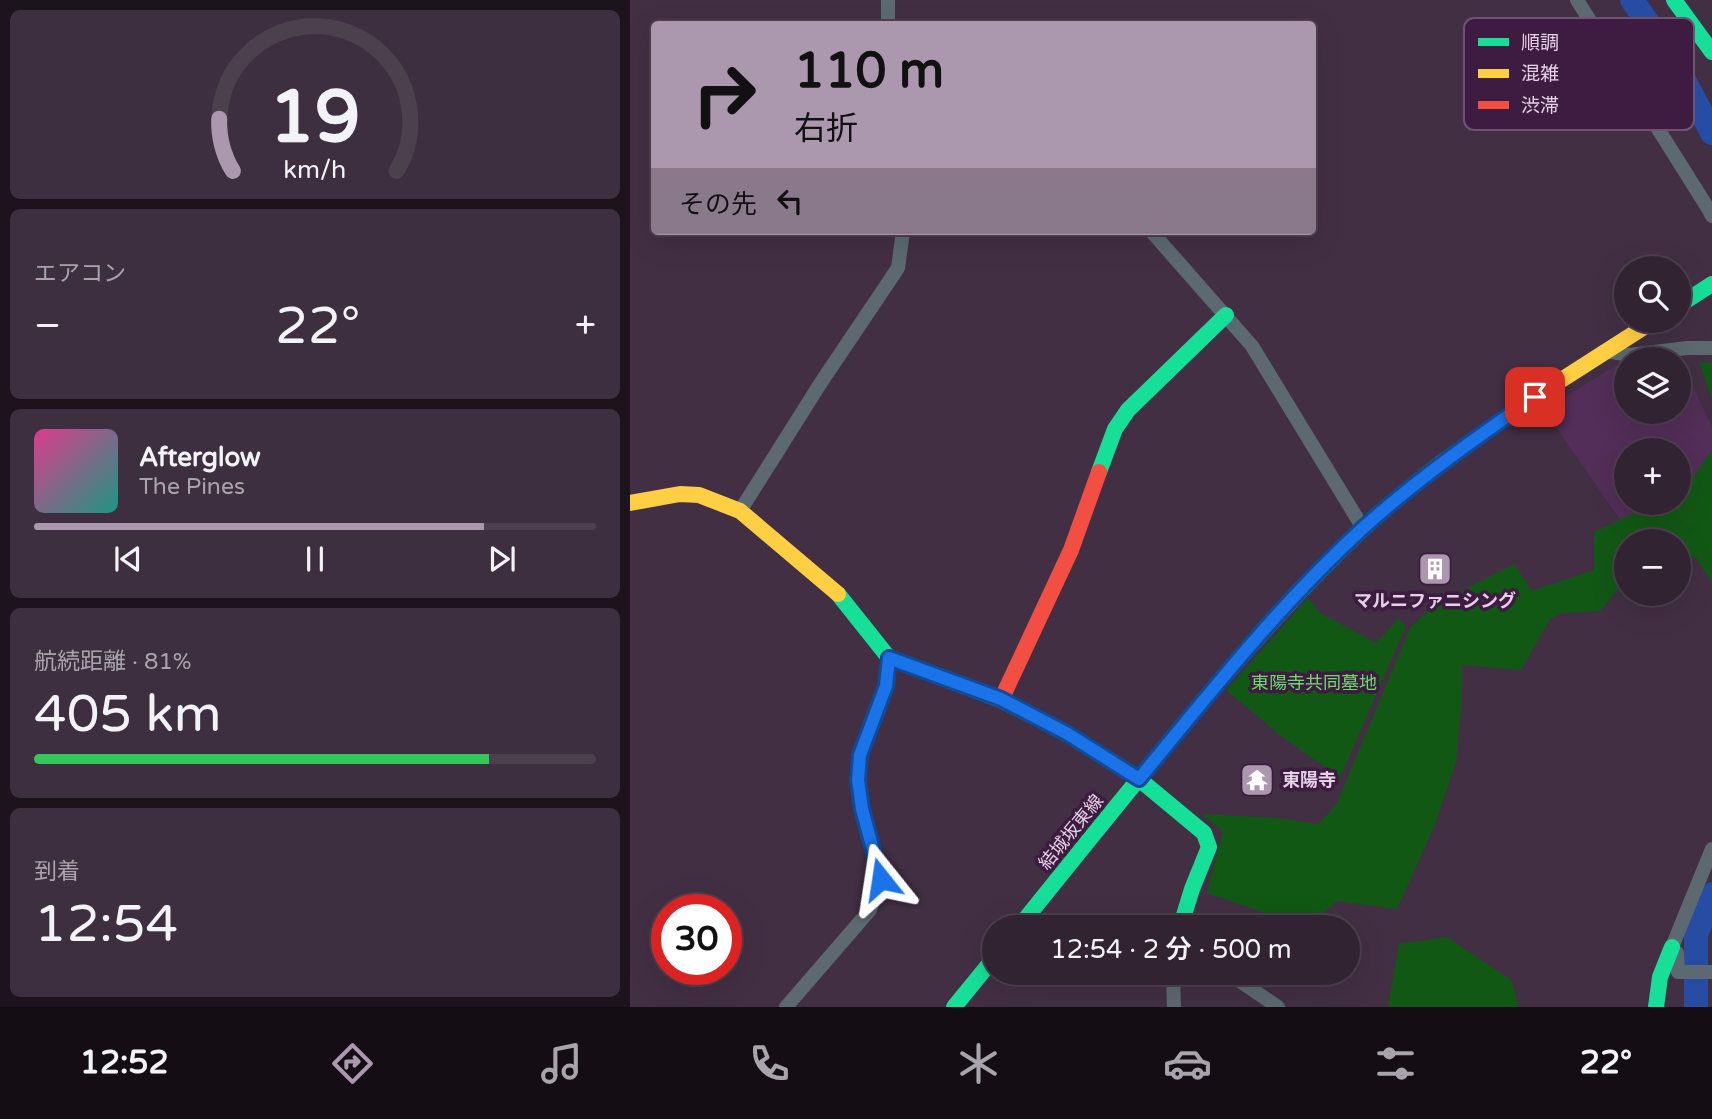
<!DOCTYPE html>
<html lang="ja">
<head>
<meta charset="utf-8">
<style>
	body { margin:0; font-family:"Varela Round","Noto Sans JP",sans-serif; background:#3d2f3f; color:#f1f3f6; height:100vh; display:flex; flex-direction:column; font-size:26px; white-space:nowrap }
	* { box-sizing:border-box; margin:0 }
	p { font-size:23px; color:#a8a4ac }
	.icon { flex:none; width:38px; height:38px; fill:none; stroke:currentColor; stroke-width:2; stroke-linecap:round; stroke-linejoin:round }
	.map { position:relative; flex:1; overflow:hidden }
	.sheet { display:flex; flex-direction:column; gap:10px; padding:10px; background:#1c131c; width:630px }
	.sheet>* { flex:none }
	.guide { position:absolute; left:21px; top:21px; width:665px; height:214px; border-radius:7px; box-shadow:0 7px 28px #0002,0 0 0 2px #4d404e; background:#ac98ae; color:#111; overflow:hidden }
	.fabs { position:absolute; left:984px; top:256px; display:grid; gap:14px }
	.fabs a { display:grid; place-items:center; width:77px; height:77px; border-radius:50%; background:#322333; box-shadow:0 7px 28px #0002,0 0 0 2px #4d404e; font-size:35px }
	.speed { position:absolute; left:21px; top:894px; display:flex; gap:14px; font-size:35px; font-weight:700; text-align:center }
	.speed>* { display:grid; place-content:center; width:91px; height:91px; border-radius:50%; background:#322333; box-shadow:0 7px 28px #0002,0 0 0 2px #4d404e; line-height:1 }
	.speed .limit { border:10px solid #d22; background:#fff; color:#111 }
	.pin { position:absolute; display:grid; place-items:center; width:60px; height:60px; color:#fff; margin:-30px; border-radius:14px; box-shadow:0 4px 10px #0006 }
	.me { position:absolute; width:77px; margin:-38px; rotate:345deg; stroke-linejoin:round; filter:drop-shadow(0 0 5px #0008) }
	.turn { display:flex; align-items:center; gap:24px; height:147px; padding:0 28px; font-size:32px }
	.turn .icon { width:91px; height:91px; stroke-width:2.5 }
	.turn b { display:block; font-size:49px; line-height:60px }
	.then { display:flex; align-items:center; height:66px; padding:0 28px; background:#0003; gap:14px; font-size:26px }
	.big { font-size:52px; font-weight:600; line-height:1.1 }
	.sheet .tile { flex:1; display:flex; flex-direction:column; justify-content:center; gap:10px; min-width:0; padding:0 24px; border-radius:10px; background:#3d2f3f }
	.sheet .dial { align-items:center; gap:0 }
	.dial svg { height:182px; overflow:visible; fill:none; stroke:#4d404e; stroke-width:7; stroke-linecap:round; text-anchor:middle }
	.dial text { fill:#f1f3f6; stroke:none }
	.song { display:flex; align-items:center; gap:21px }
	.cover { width:84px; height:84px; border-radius:10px; background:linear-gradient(135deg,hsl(330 70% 55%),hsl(170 70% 35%)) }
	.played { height:7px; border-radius:4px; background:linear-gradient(90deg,#ac98ae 80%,#4d404e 80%) }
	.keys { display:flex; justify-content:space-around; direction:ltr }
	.heat { display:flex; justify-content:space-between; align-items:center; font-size:38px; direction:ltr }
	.charge { height:10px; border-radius:5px; background:linear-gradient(90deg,#34c759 81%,#4d404e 0) }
	.trip { position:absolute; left:352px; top:915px; width:378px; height:70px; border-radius:35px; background:#322333; box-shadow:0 7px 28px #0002,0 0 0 2px #4d404e; font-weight:600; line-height:70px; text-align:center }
	.menu { display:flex; height:112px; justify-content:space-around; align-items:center; background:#140e14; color:#a8a4ac }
	.menu .icon { width:49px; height:49px }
	.menu .current { color:#ac98ae }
	.menu b { font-size:32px; color:#f1f3f6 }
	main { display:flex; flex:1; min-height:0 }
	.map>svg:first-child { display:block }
</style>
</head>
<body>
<main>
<section class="sheet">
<div class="tile dial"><svg viewBox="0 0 100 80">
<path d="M14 69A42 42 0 1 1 86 69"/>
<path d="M14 69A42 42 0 0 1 8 46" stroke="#ac98ae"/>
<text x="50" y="56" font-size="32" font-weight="700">19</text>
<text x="50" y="72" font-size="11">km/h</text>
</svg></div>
<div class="tile"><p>エアコン</p>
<div class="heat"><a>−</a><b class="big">22°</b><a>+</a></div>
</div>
<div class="tile">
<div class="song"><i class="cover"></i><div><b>Afterglow</b><p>The Pines</p></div></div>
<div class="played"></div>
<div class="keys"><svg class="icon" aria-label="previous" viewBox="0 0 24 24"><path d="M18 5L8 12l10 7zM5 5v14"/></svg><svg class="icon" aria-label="pause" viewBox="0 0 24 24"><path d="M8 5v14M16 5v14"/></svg><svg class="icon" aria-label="next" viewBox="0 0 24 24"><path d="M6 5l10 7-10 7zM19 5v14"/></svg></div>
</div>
<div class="tile"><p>航続距離 · 81%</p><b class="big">405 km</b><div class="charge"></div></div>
<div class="tile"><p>到着</p><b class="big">12:54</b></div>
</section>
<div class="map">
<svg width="1082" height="1007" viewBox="0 0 1082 1007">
	<rect width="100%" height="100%" fill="#422f44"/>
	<path fill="#532e58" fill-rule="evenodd" d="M1048,355l34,72v56l-84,48 -84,-121 82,-51v52h52v-52h-44zM996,450h52v52h-52z"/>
	<g fill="#125815">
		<path d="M1069,362l13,1v36z"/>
		<path d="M1082,450v138l-1,-8 -15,-22 -18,-6v-11h-52v39l-26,31 -38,2 -12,6 -29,51 -59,-5 -1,44 -5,53 -22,65 -37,82 -60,-8 -30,26h-2l-98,-34 16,-62 -22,-17 78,4 39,6 18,-19 74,-177 23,-22 81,-42 18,27 62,-21v-38l63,-30h21v-10l8,-4z"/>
		<path d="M678,598l12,15 56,30 22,-24 8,7 -66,152 -60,-43 -54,-45z"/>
		<path d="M817,937l64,43 8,27h-131l11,-63z"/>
	</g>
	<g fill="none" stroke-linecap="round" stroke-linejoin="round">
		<g stroke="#274ca4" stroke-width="24">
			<path d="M1002,0l41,59 39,74"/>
			<path d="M1066,1007v-72l16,-41"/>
		</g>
		<g stroke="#5d6971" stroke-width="14">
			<path d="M258,0v24"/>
			<path d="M947,0l132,210 3,6"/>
			<path d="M521,231l101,115 111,182"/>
			<path d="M976,351l23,4 58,-7h25"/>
			<path d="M110,511l80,-127 78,-116 5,-37"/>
			<path d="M1082,849l-40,98 5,6 1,19h34"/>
			<path d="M543,973l1,34"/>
			<path d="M598,973l50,34"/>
			<path d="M156,1007l84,-97 11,-31 -19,-70 -4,-29 2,-25 26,-69 3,-28"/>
		</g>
		<g stroke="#16e098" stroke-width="16">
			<path d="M1044,0l38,52"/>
			<path d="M1048,306l34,-22"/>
			<path d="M469,472l16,-43 13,-19 98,-95"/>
			<path d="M208,594l51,64 112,42 67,34 71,45 65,54 5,14 -17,42 -12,39"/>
			<path d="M388,928c63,-78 126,-157 191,-234 71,-83 145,-165 232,-231"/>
			<path d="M324,1007l40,-49"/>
			<path d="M1026,1007l4,-30 12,-30"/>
		</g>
		<g stroke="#ffcf43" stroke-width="16">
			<path d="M811,463l100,-70 114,-73"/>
			<path d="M0,503l50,-9 19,1 41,16 98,83"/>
		</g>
		<path stroke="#f24e42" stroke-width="16" d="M371,700l70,-150 28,-78"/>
	</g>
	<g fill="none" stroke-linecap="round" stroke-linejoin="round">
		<defs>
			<path id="route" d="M251,879l-19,-70 -4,-29 2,-25 26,-69 3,-28 112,41 67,35 71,45c71,-86 141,-175 223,-250 54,-49 114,-91 173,-132"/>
		</defs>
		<use href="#route" stroke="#114b97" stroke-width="18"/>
		<use href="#route" stroke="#1a73e8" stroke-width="12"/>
	</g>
	<defs>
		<symbol id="building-square" viewBox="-11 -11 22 22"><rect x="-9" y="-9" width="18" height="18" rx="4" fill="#ac98ae" stroke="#3e1c42"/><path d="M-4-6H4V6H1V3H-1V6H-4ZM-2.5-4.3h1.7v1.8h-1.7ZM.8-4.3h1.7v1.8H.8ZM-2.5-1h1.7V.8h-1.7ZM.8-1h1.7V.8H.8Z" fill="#fff"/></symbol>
		<symbol id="temple-square" viewBox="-11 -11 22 22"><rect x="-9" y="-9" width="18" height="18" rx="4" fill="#ac98ae" stroke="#3e1c42"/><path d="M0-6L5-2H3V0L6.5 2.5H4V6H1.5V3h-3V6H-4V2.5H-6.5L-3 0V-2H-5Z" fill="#fff"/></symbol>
	</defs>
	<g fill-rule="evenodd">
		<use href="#building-square" x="786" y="550" width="38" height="38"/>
		<use href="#temple-square" x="608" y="761" width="38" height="38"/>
	</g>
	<g text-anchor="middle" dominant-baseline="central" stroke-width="7" stroke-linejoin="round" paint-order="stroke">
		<g font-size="18" font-weight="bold" fill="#e5d0e7" stroke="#3e1c42">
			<text x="805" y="601">マルニファニシング</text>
			<text x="652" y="780" text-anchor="start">東陽寺</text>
		</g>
		<g font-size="18" fill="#6bdd68" stroke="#3e1c42">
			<text x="684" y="683">東陽寺共同墓地</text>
		</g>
		<g font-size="18" fill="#e5d0e7" stroke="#3e1c42">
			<text transform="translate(441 832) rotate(-51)">結城坂東線</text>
		</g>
	</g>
	<rect x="834" y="18" width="230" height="112" rx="10" fill="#3e1c42" stroke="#705274" stroke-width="2"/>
	<rect x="848" y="38" width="31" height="8" fill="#16e098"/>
	<rect x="848" y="69" width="31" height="9" fill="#ffcf43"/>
	<rect x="848" y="101" width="31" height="8" fill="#f24e42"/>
	<g font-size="19" fill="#e5d0e7">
		<text x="891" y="49">順調</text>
		<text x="891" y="80">混雑</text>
		<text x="891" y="112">渋滞</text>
	</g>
</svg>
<div class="fabs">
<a><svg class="icon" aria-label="search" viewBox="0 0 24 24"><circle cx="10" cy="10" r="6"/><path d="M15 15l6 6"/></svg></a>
<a><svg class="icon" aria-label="layers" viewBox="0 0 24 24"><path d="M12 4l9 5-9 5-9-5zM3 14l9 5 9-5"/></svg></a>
<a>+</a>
<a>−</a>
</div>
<div class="speed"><div class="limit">30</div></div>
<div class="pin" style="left:905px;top:397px;background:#d93025"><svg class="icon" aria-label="arrive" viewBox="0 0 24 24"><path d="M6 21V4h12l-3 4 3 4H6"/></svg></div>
<svg class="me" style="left:251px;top:879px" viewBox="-20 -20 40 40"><path d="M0-17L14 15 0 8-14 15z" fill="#1a73e8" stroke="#fff" stroke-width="4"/></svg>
<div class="trip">12:54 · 2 分 · 500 m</div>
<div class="guide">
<div class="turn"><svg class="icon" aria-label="right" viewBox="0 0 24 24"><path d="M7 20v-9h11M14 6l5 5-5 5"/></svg><div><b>110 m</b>右折</div></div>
<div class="then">その先<svg class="icon" aria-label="left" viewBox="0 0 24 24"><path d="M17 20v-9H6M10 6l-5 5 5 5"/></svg></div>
</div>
</div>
</main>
<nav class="menu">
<b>12:52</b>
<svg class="icon current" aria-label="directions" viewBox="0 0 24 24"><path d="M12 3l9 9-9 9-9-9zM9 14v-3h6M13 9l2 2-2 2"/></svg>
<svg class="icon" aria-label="music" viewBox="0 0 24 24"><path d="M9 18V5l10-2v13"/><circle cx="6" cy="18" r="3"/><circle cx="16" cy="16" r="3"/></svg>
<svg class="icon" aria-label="phone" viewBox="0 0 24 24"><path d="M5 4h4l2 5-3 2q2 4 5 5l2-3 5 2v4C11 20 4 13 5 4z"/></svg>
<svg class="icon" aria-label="climate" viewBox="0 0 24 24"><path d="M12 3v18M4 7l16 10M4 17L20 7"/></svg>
<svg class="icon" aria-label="car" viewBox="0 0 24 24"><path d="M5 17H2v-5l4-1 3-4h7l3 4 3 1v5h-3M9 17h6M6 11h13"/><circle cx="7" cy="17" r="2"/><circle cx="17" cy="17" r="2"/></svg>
<svg class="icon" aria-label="filters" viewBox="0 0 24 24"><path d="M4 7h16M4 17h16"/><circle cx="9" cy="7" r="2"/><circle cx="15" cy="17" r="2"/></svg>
<b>22°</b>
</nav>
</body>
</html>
